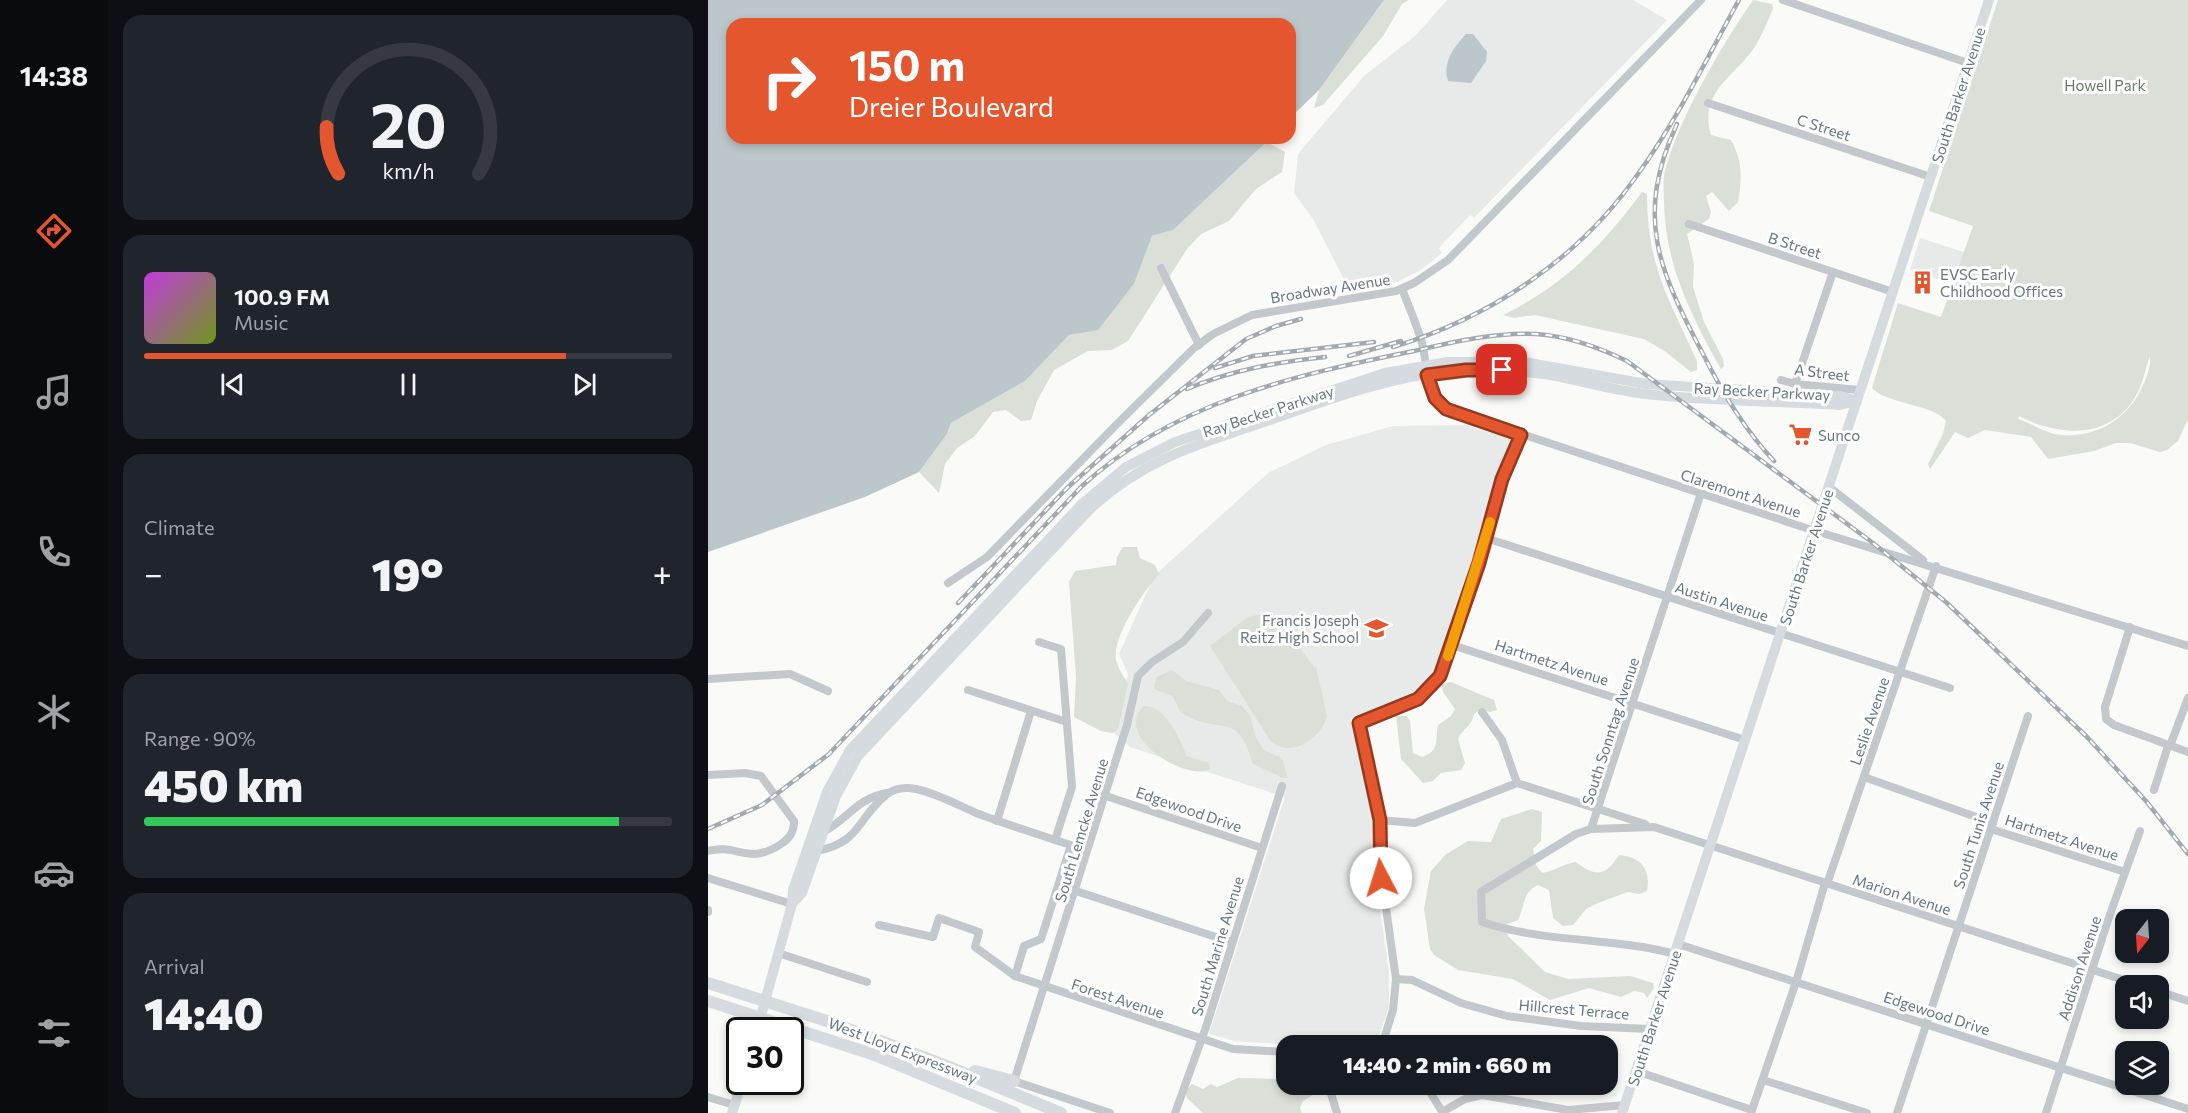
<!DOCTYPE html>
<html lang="en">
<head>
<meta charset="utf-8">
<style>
	body { margin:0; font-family:Commissioner,sans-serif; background:#20242c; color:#f1f3f6; height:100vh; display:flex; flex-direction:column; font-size:22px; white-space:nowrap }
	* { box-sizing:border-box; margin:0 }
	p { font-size:20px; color:#9ea1a6 }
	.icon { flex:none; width:33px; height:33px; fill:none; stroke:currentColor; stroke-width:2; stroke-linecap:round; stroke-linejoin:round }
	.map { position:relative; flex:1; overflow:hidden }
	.sheet { display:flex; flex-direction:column; gap:15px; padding:15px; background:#0d0f14; width:600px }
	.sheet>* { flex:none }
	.banner { position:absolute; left:18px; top:18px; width:570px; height:126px; border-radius:18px; box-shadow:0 3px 9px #0003; background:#e4572e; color:#fff; overflow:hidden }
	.needle { width:39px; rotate:197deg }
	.tools { position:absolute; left:1407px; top:909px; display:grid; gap:12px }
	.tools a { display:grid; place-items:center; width:54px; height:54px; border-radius:12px; background:#171b24; box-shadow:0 3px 9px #0003; font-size:30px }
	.speed { position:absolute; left:18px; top:1017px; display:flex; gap:12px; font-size:30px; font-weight:700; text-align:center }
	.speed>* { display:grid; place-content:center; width:78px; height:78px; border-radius:50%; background:#171b24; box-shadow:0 3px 9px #0003; line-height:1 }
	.speed .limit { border:3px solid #111; border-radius:9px; background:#fff; color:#111 }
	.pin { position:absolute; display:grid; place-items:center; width:51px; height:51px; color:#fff; margin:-26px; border-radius:12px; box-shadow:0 3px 9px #0006 }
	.me { position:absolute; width:66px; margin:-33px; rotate:355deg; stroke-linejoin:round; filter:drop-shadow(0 0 4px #0008) }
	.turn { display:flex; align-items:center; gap:21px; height:126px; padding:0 24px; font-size:27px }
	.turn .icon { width:78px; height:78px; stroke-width:2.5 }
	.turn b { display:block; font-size:42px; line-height:51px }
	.big { font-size:45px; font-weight:800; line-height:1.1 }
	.sheet .card { flex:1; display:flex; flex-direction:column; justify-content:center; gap:9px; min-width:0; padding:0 21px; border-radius:18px; background:#20242c }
	.sheet .dial { align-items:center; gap:0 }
	.dial svg { height:156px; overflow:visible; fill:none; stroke:#363941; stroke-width:7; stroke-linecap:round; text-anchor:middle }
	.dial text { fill:#f1f3f6; stroke:none }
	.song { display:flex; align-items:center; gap:18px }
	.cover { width:72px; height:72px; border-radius:9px; background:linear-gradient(135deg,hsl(290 70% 55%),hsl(80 70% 35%)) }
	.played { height:6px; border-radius:3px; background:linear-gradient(90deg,#e4572e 80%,#363941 80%) }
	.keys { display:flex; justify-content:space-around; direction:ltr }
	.heat { display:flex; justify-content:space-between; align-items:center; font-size:33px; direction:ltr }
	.charge { height:9px; border-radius:4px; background:linear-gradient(90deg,#34c759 90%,#363941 0) }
	.trip { position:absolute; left:568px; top:1035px; width:342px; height:60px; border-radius:18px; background:#171b24; box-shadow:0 3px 9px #0003; font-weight:800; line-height:60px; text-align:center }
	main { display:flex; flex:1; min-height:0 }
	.menu { display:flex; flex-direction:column; width:108px; justify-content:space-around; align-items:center; background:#090b0e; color:#9ea1a6 }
	.menu .icon { width:42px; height:42px }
	.menu .selected { color:#e4572e }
	.menu b { font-size:27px; color:#f1f3f6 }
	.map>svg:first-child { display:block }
</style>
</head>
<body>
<main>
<nav class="menu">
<b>14:38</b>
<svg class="icon selected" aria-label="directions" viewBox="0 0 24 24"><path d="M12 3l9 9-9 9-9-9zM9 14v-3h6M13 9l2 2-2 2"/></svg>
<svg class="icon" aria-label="music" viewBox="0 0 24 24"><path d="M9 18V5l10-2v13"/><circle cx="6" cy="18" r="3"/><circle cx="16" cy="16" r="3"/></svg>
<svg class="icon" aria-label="phone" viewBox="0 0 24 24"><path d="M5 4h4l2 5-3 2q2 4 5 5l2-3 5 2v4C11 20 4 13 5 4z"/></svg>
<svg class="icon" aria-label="climate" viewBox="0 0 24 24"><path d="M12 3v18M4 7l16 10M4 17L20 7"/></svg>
<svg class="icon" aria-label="car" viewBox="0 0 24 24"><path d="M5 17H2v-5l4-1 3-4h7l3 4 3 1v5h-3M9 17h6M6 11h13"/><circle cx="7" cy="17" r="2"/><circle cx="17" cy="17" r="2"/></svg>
<svg class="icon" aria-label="filters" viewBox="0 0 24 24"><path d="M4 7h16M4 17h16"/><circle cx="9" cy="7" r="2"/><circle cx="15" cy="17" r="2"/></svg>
</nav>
<section class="sheet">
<div class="card dial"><svg viewBox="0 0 100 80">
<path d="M14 69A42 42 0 1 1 86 69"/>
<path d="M14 69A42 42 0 0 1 8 45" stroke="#e4572e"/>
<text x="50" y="56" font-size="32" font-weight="700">20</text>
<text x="50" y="72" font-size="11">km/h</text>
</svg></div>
<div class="card">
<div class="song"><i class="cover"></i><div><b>100.9 FM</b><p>Music</p></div></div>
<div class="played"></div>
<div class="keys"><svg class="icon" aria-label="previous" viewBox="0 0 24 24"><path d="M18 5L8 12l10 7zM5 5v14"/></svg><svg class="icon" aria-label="pause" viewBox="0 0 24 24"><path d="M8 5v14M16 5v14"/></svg><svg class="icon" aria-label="next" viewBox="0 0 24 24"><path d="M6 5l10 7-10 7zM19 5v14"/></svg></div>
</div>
<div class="card"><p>Climate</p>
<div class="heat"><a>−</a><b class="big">19°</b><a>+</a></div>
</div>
<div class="card"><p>Range · 90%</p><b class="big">450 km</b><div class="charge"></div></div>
<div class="card"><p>Arrival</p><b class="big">14:40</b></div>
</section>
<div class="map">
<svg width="1480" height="1113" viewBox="0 0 1480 1113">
	<rect width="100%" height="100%" fill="#fafaf8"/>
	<g fill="#e8e9e9">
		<path d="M739,0h186l34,20 -193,198 -4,-3 -31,33 3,5 -21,17 -24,12 -47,9 -37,-72 -19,-26 4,-39 66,-78 51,-40z"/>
		<path d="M1212,238l44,14 -11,32 -43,-14z"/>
		<path d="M757,425l45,14 -70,226 -18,25 -35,18 -36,11 23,105v42l15,107v33l-10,30 -31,9 -42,1 -71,-5 -26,-7 76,-237 -155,-50 -17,-15 15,-58 -9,-20 35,-78 114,-103 58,-28 67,-19z"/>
	</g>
	<g fill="#dadfd7" fill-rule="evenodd">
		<path d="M676,0h25l-7,4 -19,32 -60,69 -9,3 5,-18z"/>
		<path d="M1045,0l19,4 1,5c-6,13 -11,27 -19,39 -19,28 -56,44 -43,87l20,5c12,22 11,38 7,62l-9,9 -17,-19 -6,4 5,16 -2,7 -22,15 7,30 -1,23 11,35 19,37 1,7 -3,3c-30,-53 -56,-105 -57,-167 0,-8 -1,-18 0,-27 11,-50 59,-132 89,-175z"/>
		<path d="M1290,0h190v419l-10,22 -11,9 -7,2 -30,-9h-14l-22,8 -46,8 -17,-22 -46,-7 -17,8 -13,-6 -25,37 -2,-5 15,-30 3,-13c-13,-17 -60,-17 -74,-33l26,-85 43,14 32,-91 -44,-15zM1442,356c1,11 -3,21 -8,31 -14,32 -46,51 -81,48 -16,-1 -29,-12 -43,-16l1,-3c38,20 89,24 115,-17 9,-14 11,-29 16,-43z"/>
		<path d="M559,142l18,10 -3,20 -26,17 -27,32 -28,13 -14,15 -59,92 -16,9 -24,1 -34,19 -17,31 -6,19 -10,1 -15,-11 -13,2 -18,24 -18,12 -12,16 -6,29 -20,-21 28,-38 4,-11 74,-42 44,-46 29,-6 36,-45 18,-48 21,-6z"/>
		<path d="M934,192l5,2c0,72 22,105 50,167v9l-6,2 -25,-20 -22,-13 -109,-24 -21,3 -11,-3c61,-30 99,-69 139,-123z"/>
		<path d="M415,547h14l3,11 15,7 4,9c-15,17 -50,66 -42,89 2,7 7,14 11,21l-10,45 -6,4 -11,-2 -27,-14 2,-40 -7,-95 6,-11 41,-6 1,-8z"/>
		<path d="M559,613l12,6 35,48h2l11,49c-6,23 -38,44 -57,24l-60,-94 38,-29z"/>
		<path d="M464,670l14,11 33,9 8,11 15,5 8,10 6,22 8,12 18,8 6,20h-5l-30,-14c-16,-55 -30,-28 -68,-49 -9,-4 -7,-13 -13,-19l-16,-6 -2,-4 3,-9z"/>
		<path d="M743,682l43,18 3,10 -7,2 -10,-3 -6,5c-2,12 -11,14 -16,25l7,24 -4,7 -20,3 -8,8 -10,2 -22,-24 -5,-43h10l4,5 3,32 9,4c18,-6 13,-16 16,-32l13,-9 4,-7 -12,-17 -1,-8z"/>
		<path d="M436,706c22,-1 35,33 43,50l22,7 1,6c-21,14 -99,-32 -66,-63z"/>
		<path d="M824,809l10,3 -1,29 -8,8 3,16 6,8c12,-2 21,-9 34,-11 19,15 29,15 43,-7 22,2 32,14 28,36l-8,3 -11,-2 -30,11 -12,6 -13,16 -10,1 -10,-8 -4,-28 -11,-5c-16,7 -13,21 -20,35l-11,4 1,12 37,36 23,7 62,-3 23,7 1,5 -7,10 -3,-5 -10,-2 -13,6 -32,-9 -39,12 -37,-21 -55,-9 -24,-15 -4,-6 -6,-40 7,-38 14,-16 23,-14 23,1 10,-23z"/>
		<path d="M530,1078l47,1 2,5 28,4 1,5 -13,8 -3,7 2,5h-99l-16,-15 -2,-7 7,-7 11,5 8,-5 6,3z"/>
	</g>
	<g fill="#bbc7cb">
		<path d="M0,0h676l-65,90 -29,28v-94h-558v114h539l-98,92 -21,6 -18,48 -36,46 -29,5 -44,46 -74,42 -4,11 -28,38 -54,25 -157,55z"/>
		<path d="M758,34h7l14,18 -1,9 -15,22 -23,-2c-6,-19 6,-34 18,-47z"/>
	</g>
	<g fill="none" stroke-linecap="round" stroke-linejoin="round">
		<g stroke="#c3c8cc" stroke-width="8">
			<path d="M1075,0l185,63"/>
			<path d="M1000,103l223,74"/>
			<path d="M981,224l204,68"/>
			<path d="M453,268l38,77"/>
			<path d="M694,289c7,18 15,36 20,54 6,23 3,50 24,66l360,119 382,118"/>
			<path d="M1073,380l14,4 65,6"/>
			<path d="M1087,384l38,-112"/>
			<path d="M1121,487l94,73"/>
			<path d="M778,538l464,150"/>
			<path d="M240,583l39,-26 131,-134 76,-75 19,-14 39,-19 144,-24 18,-8 34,-23 253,-260"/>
			<path d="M1422,627l-25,80 1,12 8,6 74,27"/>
			<path d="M331,642l22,7 11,138 -17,53 16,5 -30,94 -17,7 -9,30 218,73 54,3"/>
			<path d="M744,645l293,95"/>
			<path d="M0,679l82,-5 38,17"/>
			<path d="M260,690l99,32"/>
			<path d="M774,712l20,28 15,43"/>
			<path d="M1462,746l18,-48"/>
			<path d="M0,775l37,-2 16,3 33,45c0,11 -4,17 -13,23 -33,22 -44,-1 -73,7"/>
			<path d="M1156,777l129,46"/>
			<path d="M1446,790l14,-44"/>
			<path d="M398,796l156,52"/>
			<path d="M672,820l35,3 102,-40 128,41"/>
			<path d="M289,821l34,-110"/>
			<path d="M883,829l110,-336"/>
			<path d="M1283,829l134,43"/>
			<path d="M115,832c27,-14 32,-33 64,-39"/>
			<path d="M108,851c45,-8 41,-33 70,-56 8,-7 20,-8 30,-6 20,4 42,16 60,24 26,10 53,18 79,27"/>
			<path d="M0,878l84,26"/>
			<path d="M1119,884l109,-318"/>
			<path d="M368,891l155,51"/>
			<path d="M0,910v2"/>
			<path d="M171,925l54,12 6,-19 40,14 -4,15 40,29"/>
			<path d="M970,944l510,165"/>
			<path d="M70,953l89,29"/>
			<path d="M967,954c-64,-17 -130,-11 -193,-32l-1,-30 95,-58 15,-5 63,-2 488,159"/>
			<path d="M688,979l16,1 49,23 46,13 74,10 69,3"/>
			<path d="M1450,991l30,10"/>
			<path d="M675,1042l10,-32 3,-31 -17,-121 1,-38 -21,-97 59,-25 22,-22 39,-113 23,-84 19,-44"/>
			<path d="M660,1046l17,-2"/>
			<path d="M928,1071l116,39"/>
			<path d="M1055,1080l104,33"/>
			<path d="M620,1084l9,29"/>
			<path d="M717,1084l18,29"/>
			<path d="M0,1097l26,8"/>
			<path d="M734,1112l23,-13 17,-4 86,15 57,-5"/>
			<path d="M402,1113l-96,-32 113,-356 11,-49 14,-14 31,-20 25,-29"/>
			<path d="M467,1113l31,-86 76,-241"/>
			<path d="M1043,1113l45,-131 29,-99"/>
			<path d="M1189,1113l131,-397"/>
			<path d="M1338,1113l62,-193 32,-89"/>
		</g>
		<g stroke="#d6dbdf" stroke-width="10">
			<path d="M84,904l10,-11 34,-97 22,-40 232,-247c50,-47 104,-64 168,-85 62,-21 127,-47 193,-53 33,-3 67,-1 100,4 31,6 62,15 94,19 64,7 130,7 195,11l17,-4"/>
			<path d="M49,1030l35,-126 1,-14 34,-98 23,-42 233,-247 43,-36 49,-25 210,-69 63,-11h76l122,22 194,12 17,5"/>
			<path d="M24,1113l10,-31"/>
			<path d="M914,1113l367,-1113"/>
		</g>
		<g stroke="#d6dbdf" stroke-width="12">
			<path d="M0,983l119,38 115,43 119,49"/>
			<path d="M0,1001l164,53 143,59"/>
			<path d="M267,1071l39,10"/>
		</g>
		<defs>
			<g id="rail">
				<path d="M969,124c-43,93 -18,146 26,230 19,38 41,75 71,107"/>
				<path d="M685,347c98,-30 186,-88 245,-173 39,-54 69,-116 101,-174"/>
				<path d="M641,356l52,-15"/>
				<path d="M507,368l38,-12 121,-14"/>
				<path d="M479,389c44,-19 91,-27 138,-32"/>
				<path d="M250,603l109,-115 82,-73 97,-76 30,-13 25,-7"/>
				<path d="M0,829l54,-24 67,-51 253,-268c92,-84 213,-111 332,-135 39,-9 82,-19 122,-17 32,2 62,13 91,27l246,182 74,60 140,134 59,64 42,53"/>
			</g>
		</defs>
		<use href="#rail" stroke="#a2aab0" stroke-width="4.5"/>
		<use href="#rail" stroke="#fff" stroke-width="2" stroke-dasharray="7" stroke-linecap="butt"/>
	</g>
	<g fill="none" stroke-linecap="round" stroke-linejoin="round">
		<defs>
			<path id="route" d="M673,878l-1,-58 -21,-97 59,-24 22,-23 39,-113 23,-84 19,-44 -75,-26 -11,-11 -8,-23 39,-5h36"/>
		</defs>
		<use href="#route" stroke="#94391e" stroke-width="15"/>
		<use href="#route" stroke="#e4572e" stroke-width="10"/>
		<path stroke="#f59e0b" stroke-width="10" d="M740,656l42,-134"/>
	</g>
	<defs>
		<symbol id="building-bare" viewBox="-9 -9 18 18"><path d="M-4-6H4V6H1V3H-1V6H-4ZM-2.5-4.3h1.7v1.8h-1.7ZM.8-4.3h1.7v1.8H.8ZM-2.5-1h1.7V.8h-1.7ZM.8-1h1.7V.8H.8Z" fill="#e4572e" stroke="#fff" stroke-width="2.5" paint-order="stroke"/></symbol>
		<symbol id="supermarket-bare" viewBox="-9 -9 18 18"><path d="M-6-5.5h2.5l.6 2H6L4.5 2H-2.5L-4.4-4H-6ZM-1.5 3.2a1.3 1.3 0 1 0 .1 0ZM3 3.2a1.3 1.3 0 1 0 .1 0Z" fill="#e4572e" stroke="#fff" stroke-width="2.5" paint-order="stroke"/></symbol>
		<symbol id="school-bare" viewBox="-9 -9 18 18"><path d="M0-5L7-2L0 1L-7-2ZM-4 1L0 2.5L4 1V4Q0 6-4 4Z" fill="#e4572e" stroke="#fff" stroke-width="2.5" paint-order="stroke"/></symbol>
	</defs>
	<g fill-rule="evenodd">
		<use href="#building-bare" x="1198" y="266" width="33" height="33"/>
		<use href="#supermarket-bare" x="1076" y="418" width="33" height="33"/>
		<use href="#school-bare" x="652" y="612" width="33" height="33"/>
	</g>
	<g text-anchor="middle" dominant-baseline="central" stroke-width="6" stroke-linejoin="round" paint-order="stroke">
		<g font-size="15" fill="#687a64" stroke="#fff">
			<text x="1397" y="85">Howell Park</text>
		</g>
		<g font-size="15" fill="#657683" stroke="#fff">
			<text transform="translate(1250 95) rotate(-72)">South Barker Avenue</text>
			<text transform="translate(1116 127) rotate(18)">C Street</text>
			<text transform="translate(1087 245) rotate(18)">B Street</text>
			<text transform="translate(622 288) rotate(-9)">Broadway Avenue</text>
			<text transform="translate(1114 372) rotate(7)">A Street</text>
			<text transform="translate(1054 391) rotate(3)">Ray Becker Parkway</text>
			<text transform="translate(560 411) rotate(-18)">Ray Becker Parkway</text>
			<text transform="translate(1033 493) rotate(18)">Claremont Avenue</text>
			<text transform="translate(1098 557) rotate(-72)">South Barker Avenue</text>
			<text transform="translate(1014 601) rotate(18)">Austin Avenue</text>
			<text transform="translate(844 662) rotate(18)">Hartmetz Avenue</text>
			<text transform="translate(1161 721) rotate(-71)">Leslie Avenue</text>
			<text transform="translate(902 731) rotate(-72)">South Sonntag Avenue</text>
			<text transform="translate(481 809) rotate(19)">Edgewood Drive</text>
			<text transform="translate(1270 825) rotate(-72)">South Tunis Avenue</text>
			<text transform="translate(373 830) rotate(-73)">South Lemcke Avenue</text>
			<text transform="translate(1354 837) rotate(18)">Hartmetz Avenue</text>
			<text transform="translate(1194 894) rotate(18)">Marion Avenue</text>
			<text transform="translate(509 946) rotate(-73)">South Marine Avenue</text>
			<text transform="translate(1371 968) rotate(-72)">Addison Avenue</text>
			<text transform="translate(410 998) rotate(18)">Forest Avenue</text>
			<text transform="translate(866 1009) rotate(5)">Hillcrest Terrace</text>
			<text transform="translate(1229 1013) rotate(18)">Edgewood Drive</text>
			<text transform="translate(946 1018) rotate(-72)">South Barker Avenue</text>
			<text transform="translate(195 1050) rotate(21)">West Lloyd Expressway</text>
		</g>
		<g font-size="15" fill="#657683" stroke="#fff" text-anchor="start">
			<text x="1232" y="274">EVSC Early<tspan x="1232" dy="17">Childhood Offices</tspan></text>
			<text x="1110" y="435">Sunco</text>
			<text x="651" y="620" text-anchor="end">Francis Joseph<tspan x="651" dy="17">Reitz High School</tspan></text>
		</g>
	</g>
</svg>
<div class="tools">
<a><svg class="needle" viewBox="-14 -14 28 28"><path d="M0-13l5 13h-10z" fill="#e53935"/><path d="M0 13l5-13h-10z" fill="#9ea1a6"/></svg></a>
<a><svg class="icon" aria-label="sound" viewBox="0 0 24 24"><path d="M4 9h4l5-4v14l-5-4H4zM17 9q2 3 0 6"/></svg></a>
<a><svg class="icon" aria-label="layers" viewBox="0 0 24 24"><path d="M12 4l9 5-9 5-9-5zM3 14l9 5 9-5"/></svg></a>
</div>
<div class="speed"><div class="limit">30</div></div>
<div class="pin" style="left:794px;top:370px;background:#d93025"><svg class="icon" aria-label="arrive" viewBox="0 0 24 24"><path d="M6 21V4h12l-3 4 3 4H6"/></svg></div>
<svg class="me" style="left:673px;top:878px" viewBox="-20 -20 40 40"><circle r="19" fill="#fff"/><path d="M0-13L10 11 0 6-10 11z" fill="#e4572e"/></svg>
<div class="trip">14:40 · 2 min · 660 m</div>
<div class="banner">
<div class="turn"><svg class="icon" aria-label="right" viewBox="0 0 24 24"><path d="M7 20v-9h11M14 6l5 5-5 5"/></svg><div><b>150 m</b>Dreier Boulevard</div></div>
</div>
</div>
</main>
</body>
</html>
